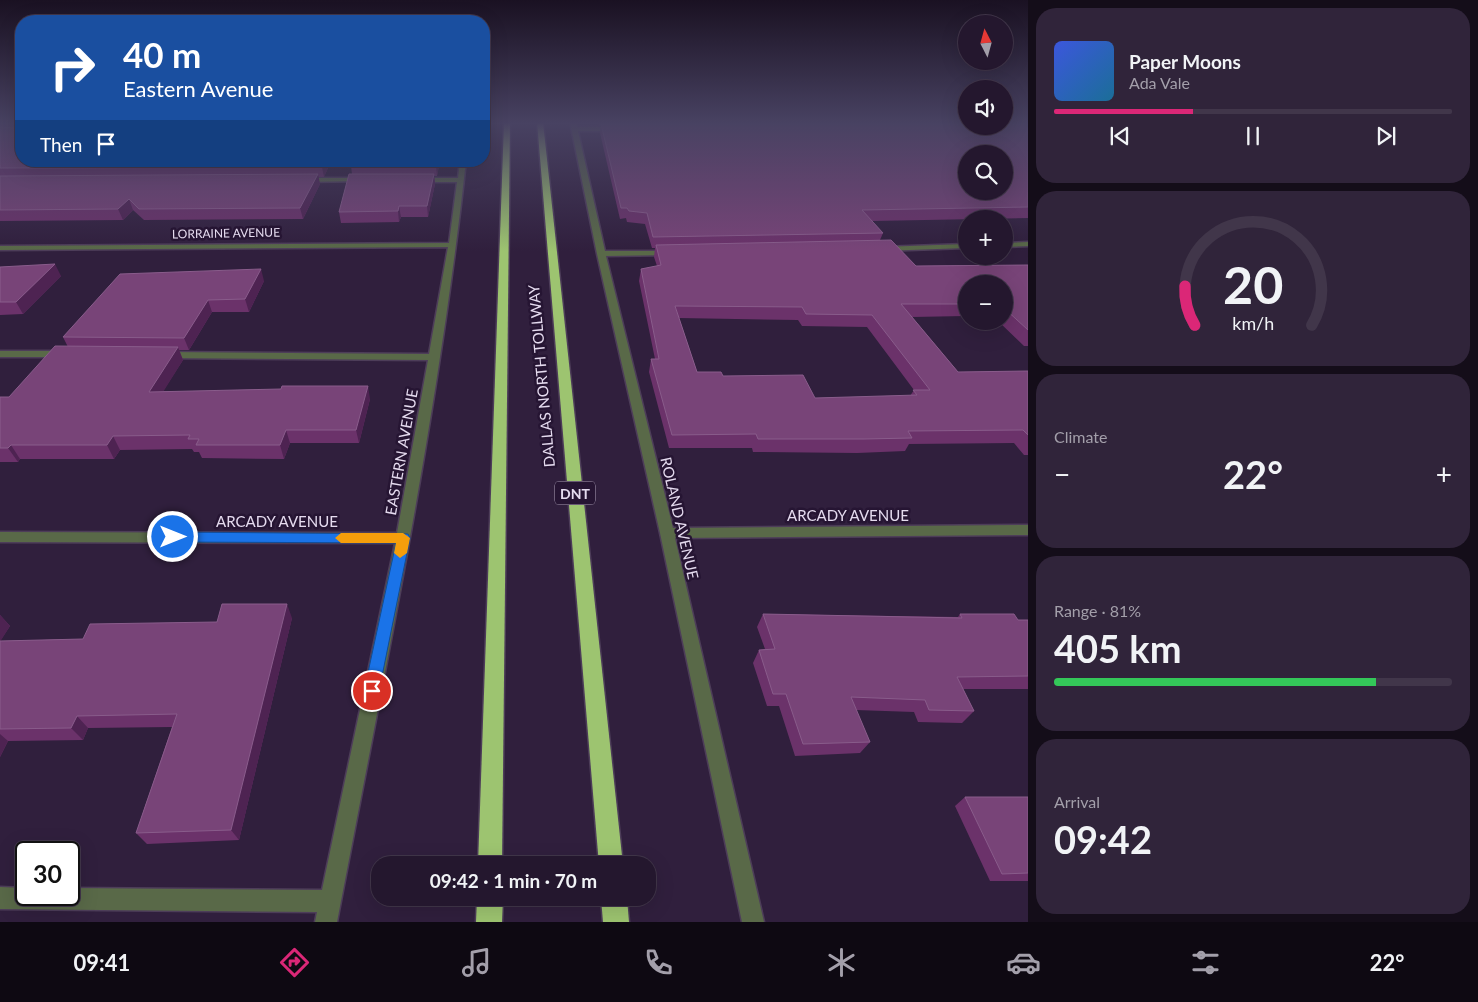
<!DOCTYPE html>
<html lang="en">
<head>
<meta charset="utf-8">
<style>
	body { margin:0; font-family:Lato,sans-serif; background:#30243a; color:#f1f3f6; height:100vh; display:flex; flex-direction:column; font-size:19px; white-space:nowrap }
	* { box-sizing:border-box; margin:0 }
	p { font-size:16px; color:#a39faa }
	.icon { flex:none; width:28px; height:28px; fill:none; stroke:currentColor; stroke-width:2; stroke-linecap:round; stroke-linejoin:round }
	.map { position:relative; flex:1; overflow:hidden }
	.panel { display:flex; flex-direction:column; gap:8px; padding:8px; background:#140d19; width:450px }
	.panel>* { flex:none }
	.top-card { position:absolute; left:15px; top:15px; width:475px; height:152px; border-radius:20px; box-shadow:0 5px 20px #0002,0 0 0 1px #41364a; background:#1a4fa0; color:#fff; overflow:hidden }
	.needle { width:32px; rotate:354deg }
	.controls { position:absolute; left:958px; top:15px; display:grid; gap:10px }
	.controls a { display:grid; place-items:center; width:55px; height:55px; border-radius:50%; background:#24172e; box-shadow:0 5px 20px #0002,0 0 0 1px #41364a; font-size:25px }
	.speed { position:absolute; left:15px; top:841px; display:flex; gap:10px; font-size:25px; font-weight:700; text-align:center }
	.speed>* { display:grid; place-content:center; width:65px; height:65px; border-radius:50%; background:#24172e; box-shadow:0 5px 20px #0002,0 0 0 1px #41364a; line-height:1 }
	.speed .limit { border:2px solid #111; border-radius:8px; background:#fff; color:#111 }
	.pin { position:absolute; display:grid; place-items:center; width:42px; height:42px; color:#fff; margin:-21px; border:2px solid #fff; border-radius:50%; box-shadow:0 1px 5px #0007 }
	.me { position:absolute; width:55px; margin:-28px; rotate:90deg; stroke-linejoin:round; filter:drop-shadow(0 0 4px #0008) }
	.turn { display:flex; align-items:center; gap:18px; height:105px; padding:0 25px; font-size:22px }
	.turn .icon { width:65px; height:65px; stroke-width:2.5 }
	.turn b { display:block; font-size:35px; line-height:42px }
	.then { display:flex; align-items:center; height:48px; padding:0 25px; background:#0003; gap:10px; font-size:19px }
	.big { font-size:38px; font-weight:700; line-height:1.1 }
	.panel .tile { flex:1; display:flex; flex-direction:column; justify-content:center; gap:8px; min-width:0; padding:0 18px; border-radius:20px; background:#30243a }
	.panel .dial { align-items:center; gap:0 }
	.dial svg { height:130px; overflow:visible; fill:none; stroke:#41364a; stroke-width:7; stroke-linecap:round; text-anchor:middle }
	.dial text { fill:#f1f3f6; stroke:none }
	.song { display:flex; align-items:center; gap:15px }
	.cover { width:60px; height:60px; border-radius:8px; background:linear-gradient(135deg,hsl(230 70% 55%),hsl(200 70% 35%)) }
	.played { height:5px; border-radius:2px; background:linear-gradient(90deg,#db2777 35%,#41364a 35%) }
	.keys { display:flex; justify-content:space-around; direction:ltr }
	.heat { display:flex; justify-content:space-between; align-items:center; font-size:28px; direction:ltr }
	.charge { height:8px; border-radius:4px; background:linear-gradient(90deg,#34c759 81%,#41364a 0) }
	.trip { position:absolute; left:371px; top:856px; width:285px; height:50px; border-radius:20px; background:#24172e; box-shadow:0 5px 20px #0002,0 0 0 1px #41364a; font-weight:700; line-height:50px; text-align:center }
	.menu { display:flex; height:80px; justify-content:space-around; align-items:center; background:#0e0912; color:#a39faa }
	.menu .icon { width:35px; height:35px }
	.menu .current { color:#db2777 }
	.menu b { font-size:22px; color:#f1f3f6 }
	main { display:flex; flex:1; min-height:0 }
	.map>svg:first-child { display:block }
</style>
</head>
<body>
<main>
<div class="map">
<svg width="1028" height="922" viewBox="0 0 1028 922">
	<rect width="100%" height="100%" fill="#301f3d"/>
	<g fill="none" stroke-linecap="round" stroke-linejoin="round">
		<defs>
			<g id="minor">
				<path d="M570,122h6l1,5h39l3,2 -3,2h-38l27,120h66l4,2 -4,2 -65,1 67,272 355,-3v10l-353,3 89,384h-22l-82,-389 -63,-279z"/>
				<path d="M460,161h6c-28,256 -81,509 -129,761h-22l2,-10 -317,-3v-22l26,1v7h43v-7l253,2 73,-347 -395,-1v-10l397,1 31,-173 -264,-2 -5,-3 5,-3 265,2 19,-107 -448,3v-4l449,-3 8,-61h-39l-3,-2 3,-2h40z"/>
				<path d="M363,178l2,1v2l-62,1 -3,-2 3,-2z"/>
				<path d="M1028,242v4l-24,1v-4z"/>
				<path d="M966,244v4l-85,3 -4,-2 4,-2z"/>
				<path d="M0,351h64l5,3 -5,3h-64z"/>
			</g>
			<g id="highway">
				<path d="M504,122h6l-8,743h-24z"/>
				<path d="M537,122h6l80,743h-24z"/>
				<path d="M477,898h26l-1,24h-26z"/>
				<path d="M601,898h26l2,24h-26z"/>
			</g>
		</defs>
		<use href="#minor" stroke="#4d3d59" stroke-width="3"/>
		<use href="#highway" stroke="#4d3d59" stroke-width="3"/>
		<use href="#minor" fill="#596948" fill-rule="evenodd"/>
		<use href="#highway" fill="#9dc470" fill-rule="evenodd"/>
	</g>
	<g fill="#6b326a" fill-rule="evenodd">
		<path d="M0,122h21v39h310l-7,16h-6l2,7 -17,35 -159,1 -11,-10 -10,10 -123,1z"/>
		<path d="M598,122h430v96l-156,3 11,12 -3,7 36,26 112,-1v81h-4l-26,-25h6v-37h-38v32l-54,1 46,55 70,-1v84h-4l-10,-12 -105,1 -4,7 -48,2 -104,-1 -1,-4h-83l-20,-76 2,-13h4l-16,-78 2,-12 16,-3 -3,-9 1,-9h-3l-7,-24 -18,-2 -1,-4 -6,1 -20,-86 1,-8h-2zM679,318l119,2 4,6 65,1 47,63 -4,6 -95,2 -92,-22 -26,-4z"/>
		<path d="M352,161h88l-3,15h-3l1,8 -7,33h-27l-2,5 -58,1 -2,-11 13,-38 -1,-8z"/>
		<path d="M0,267l61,9 -38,38 -23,1z"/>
		<path d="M264,281l-15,31h-37l-23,38h-10l4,10 -20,31 207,8 -11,44h-69l-6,16 -82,-1 -3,-6h-5l-2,-3 -72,1 -6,9h-94l-2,3h-18v-65h9l59,-50 -5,-10z"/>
		<path d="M763,614l195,3 2,-3 58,6h10v69h-65l11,22 -12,12 -44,-1 -4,-10 -58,-2 14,32 -10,11 -65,3 -16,-50h-12l-14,-43 6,-13 6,-1 -8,-22z"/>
		<path d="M0,615l10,11 -10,15 83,-2 134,-17 75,-4 -53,222 -92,4 -11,-11 36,-106 -84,1 -5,12 -75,1 -8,16z"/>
		<path d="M965,797h63v84h-38l-35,-75z"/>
	</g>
	<g fill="#4e2352">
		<path d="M324,161h7l-7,16 -2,-10z"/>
		<path d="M437,161h3l-3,15 -1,-10z"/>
		<path d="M318,174l2,10 -17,35 -3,-11z"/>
		<path d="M434,174l1,10 -7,33 -1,-11z"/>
		<path d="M129,199l4,11 -10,10 -5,-11z"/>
		<path d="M399,206l2,11 -2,5 -1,-11z"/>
		<path d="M55,264l6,12 -38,38 -7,-12z"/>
		<path d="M261,269l3,12 -15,31 -4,-13z"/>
		<path d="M208,300l4,12 -23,38 -5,-12z"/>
		<path d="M178,347l5,13 -28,45 -6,-13z"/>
		<path d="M368,386l2,13 -11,44 -3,-13z"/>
		<path d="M286,430l4,13 -6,16 -4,-14z"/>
		<path d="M113,436l7,14 -6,9 -7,-14z"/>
		<path d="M11,445l9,14 -2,3 -10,-14z"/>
		<path d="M287,604l5,14 -53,222 -8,-10z"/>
		<path d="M0,615l10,11 -10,16z"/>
		<path d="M77,716l11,12 -5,12 -12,-12z"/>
		<path d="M0,734l8,7 -8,16z"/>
	</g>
	<g fill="#784478" stroke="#895c8b" fill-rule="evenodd">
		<path d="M17,122h4v39h303l-2,6 -322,1v-41l17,1 2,-6z"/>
		<path d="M759,122h207v4h38v-4h24v85l-166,3 21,23 -230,4 -6,-24 -18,-2 -2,-3h-6l-20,-84zM966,154h38v37h-38z"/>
		<path d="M352,161h85l-1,5h-85z"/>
		<path d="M318,174l-18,34 -161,1 -10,-10 -11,10 -118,1v-34z"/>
		<path d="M349,174h85l-7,32h-28l-1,5 -59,1z"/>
		<path d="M891,240l25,26 112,-1v65l-24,-22v-24h-38v20h-65l57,68 70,-1v64l-5,-5 -115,1 4,7 -48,1h-106l-2,-5 -84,1 -21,-76h8l-18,-90 20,-4 -5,-20zM675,306l127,1 4,7 66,1 58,75h-17l4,5 -102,3 -12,-23 -80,1 -2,-4h-24z"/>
		<path d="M55,264l-39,38h-16v-35z"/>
		<path d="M261,269l-16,30 -37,1 -24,38 -121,-1 57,-63z"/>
		<path d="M55,346l123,1 -29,45 132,-3 1,-3h86l-12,44h-70l-6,15h-84l3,-6h-11l2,-4 -77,1 -6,9h-96l-3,3h-8v-51h9z"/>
		<path d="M222,604h65l-56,226 -95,3 41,-119 -100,2 -6,12 -71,1v-88l83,-2 7,-15 127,-2z"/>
		<path d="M763,614l199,4 -2,-4h54l4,6h10v56l-71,1 17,34 -45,-1 -4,-10 -74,-3 19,45 -67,2 -17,-50h-13l-14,-44 16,-1z"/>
		<path d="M965,797h63v76l-26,1z"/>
	</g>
	<linearGradient id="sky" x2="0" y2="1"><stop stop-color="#1a1122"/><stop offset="0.49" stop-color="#484262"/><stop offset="1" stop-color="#484262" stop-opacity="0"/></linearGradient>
	<rect width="1028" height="251" fill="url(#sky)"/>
	<path fill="#1a73e8" stroke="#114b97" d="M173,532l235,2 2,4 -32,158 -6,2 -5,-2 -3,-5 32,-148 -223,-1 -7,-5z"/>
	<path fill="#f59e0b" d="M341,533h62l7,5 -3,15 -7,5 -6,-5 2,-10h-55l-6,-5z"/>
	<g text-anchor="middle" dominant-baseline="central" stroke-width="5" stroke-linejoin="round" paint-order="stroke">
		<g font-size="12" fill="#e5dbef" stroke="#261533">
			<text transform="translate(226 233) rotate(-1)">LORRAINE AVENUE</text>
		</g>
		<rect fill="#261533" stroke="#aca0b7" stroke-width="1" x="555" y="481.5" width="40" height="23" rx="4"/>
		<g font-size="14" font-weight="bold" fill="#e5dbef">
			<text x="575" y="493">DNT</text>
		</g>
		<g font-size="15" fill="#e5dbef" stroke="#261533">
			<text transform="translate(541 376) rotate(-95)">DALLAS NORTH TOLLWAY</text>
			<text transform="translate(401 452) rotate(-80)">EASTERN AVENUE</text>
			<text x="848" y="515">ARCADY AVENUE</text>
			<text transform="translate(680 518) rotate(77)">ROLAND AVENUE</text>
			<text x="277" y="521">ARCADY AVENUE</text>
		</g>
	</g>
</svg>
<div class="controls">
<a><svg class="needle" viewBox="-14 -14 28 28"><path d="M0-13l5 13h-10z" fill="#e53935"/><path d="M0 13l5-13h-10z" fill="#a39faa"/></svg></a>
<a><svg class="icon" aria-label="sound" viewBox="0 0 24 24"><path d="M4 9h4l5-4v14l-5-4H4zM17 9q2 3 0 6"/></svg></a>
<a><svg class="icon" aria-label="search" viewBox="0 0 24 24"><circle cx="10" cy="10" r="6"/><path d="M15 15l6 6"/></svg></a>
<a>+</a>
<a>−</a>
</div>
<div class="speed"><div class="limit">30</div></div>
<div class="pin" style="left:372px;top:691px;background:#d93025"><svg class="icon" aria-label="arrive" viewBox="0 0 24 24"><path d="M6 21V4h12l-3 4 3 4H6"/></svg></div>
<svg class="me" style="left:173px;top:537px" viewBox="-20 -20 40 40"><circle r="17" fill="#1a73e8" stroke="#fff" stroke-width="3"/><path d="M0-11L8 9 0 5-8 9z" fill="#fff"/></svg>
<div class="trip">09:42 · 1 min · 70 m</div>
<div class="top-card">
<div class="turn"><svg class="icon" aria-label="right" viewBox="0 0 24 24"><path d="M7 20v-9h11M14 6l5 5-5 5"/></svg><div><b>40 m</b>Eastern Avenue</div></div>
<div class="then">Then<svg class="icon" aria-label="arrive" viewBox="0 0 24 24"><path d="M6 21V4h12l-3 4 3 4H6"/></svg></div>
</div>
</div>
<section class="panel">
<div class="tile">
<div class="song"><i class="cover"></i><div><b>Paper Moons</b><p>Ada Vale</p></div></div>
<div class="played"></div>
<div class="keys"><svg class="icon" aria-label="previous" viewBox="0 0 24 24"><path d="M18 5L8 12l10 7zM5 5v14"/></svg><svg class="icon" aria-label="pause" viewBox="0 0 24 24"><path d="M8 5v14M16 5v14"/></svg><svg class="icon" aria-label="next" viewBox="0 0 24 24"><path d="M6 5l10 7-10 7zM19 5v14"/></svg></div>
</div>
<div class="tile dial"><svg viewBox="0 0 100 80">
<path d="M14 69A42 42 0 1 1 86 69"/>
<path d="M14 69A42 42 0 0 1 8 45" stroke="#db2777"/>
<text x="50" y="56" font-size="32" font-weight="700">20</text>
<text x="50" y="72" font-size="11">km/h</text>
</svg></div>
<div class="tile"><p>Climate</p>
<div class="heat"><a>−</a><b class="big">22°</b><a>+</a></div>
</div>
<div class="tile"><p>Range · 81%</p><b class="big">405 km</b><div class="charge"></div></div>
<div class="tile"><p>Arrival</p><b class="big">09:42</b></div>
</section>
</main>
<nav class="menu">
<b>09:41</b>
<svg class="icon current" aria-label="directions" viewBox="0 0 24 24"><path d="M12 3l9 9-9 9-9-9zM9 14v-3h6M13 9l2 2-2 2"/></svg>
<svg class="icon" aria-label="music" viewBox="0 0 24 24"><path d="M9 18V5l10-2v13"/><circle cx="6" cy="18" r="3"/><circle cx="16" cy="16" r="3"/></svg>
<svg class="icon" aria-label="phone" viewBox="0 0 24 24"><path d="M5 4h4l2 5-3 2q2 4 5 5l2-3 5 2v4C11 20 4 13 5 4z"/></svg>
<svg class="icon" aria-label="climate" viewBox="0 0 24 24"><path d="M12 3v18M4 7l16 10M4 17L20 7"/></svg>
<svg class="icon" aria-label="car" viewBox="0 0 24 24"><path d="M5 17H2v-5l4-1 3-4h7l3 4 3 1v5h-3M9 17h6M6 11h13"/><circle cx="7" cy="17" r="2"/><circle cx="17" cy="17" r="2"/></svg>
<svg class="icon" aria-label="filters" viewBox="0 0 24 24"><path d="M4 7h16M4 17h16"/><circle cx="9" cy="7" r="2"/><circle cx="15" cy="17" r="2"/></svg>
<b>22°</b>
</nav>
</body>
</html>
